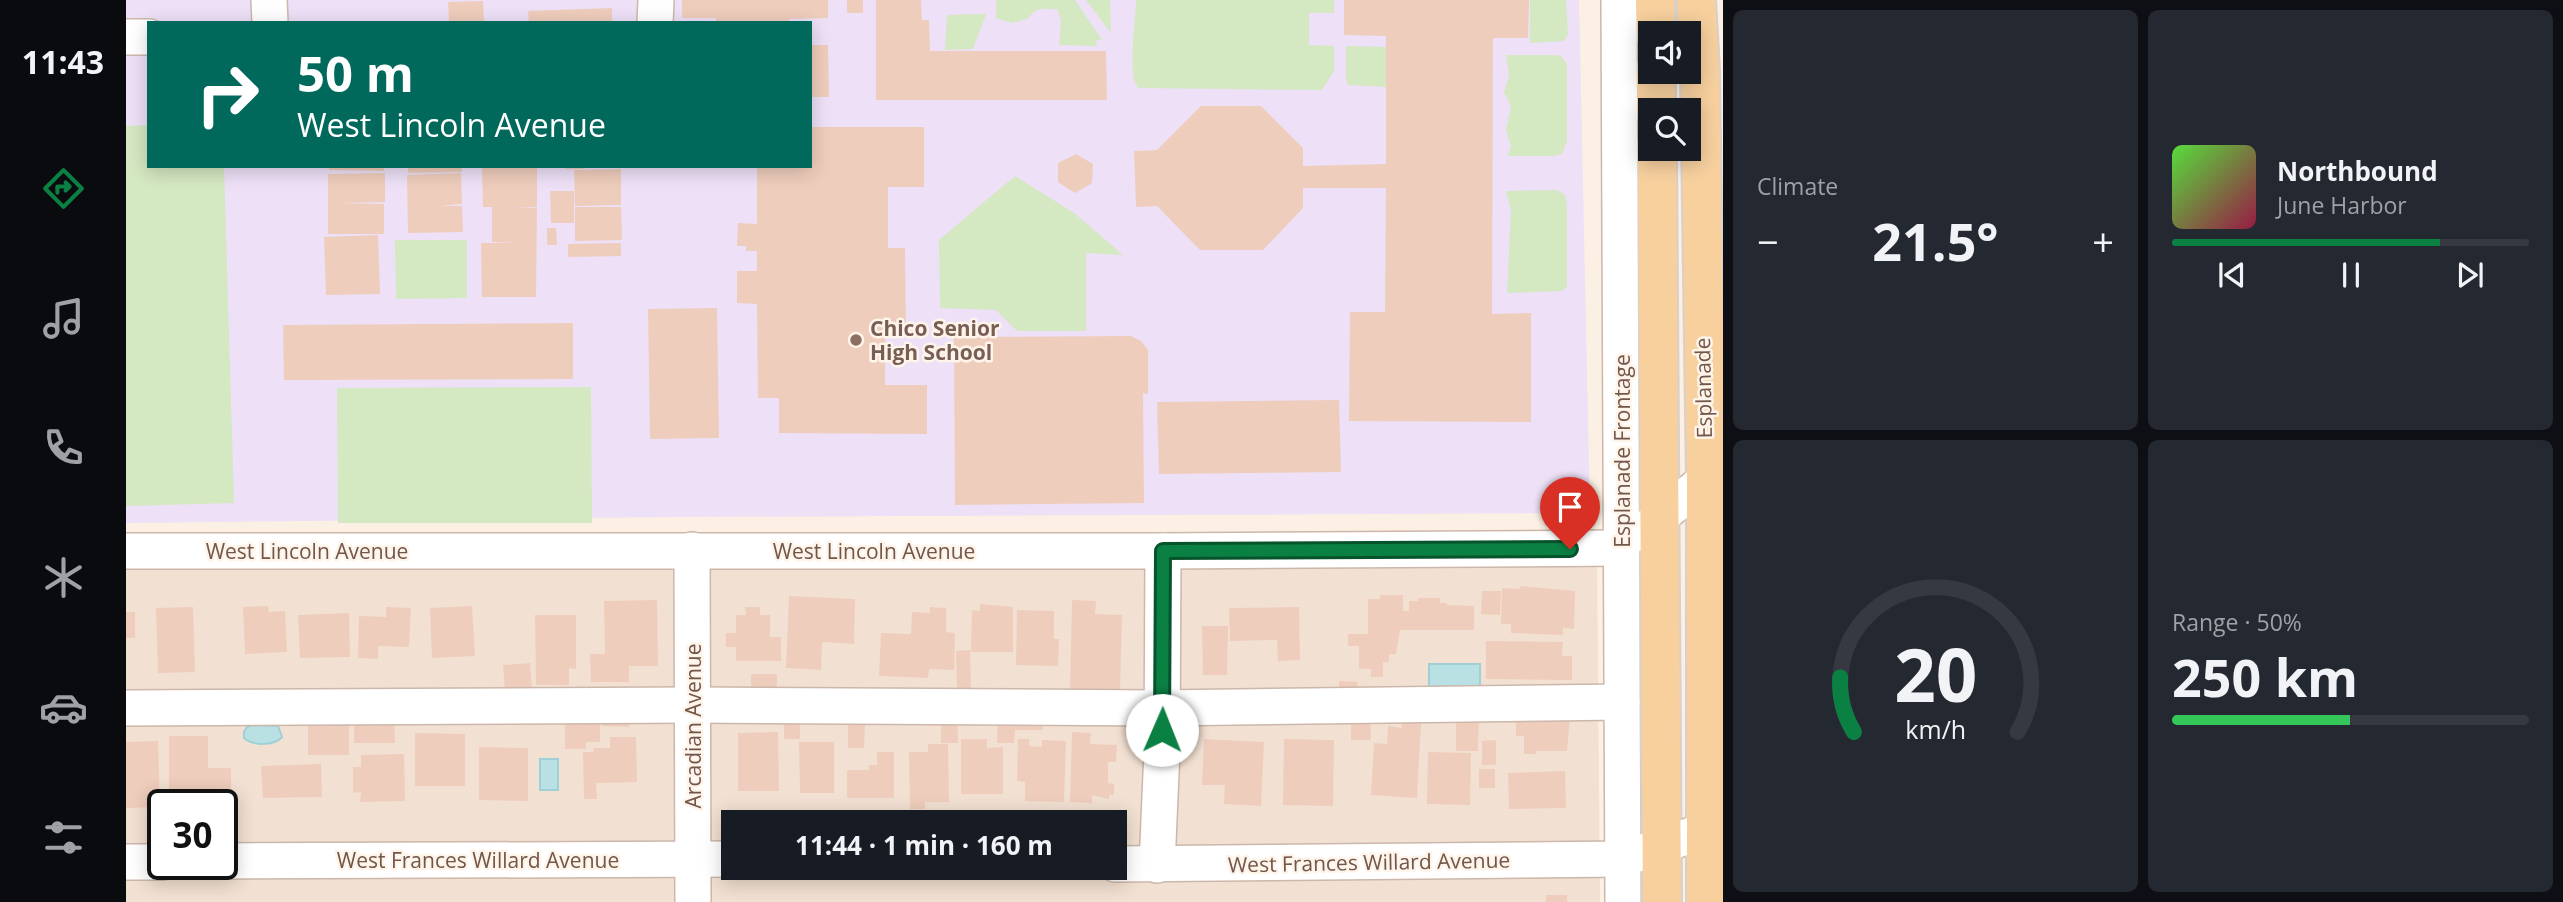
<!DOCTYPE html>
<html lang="en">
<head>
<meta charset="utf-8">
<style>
	body { margin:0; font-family:"Open Sans",sans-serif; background:#242831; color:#f1f3f6; height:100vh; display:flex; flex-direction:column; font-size:26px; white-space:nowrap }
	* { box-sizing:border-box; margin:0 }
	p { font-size:23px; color:#9ea1a6 }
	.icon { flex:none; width:38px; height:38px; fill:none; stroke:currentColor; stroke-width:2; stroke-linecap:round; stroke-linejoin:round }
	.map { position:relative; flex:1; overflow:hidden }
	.drawer { display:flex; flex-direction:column; gap:10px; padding:10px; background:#0d0f14; width:840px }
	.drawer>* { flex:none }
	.guide { position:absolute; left:21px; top:21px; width:665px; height:147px; border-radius:0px; box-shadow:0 4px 18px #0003; background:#00695c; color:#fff; overflow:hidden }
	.fabs { position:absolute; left:1512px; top:21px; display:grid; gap:14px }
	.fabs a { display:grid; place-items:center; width:63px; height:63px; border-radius:0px; background:#171b24; box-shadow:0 4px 18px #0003; font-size:35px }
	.speed { position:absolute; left:21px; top:789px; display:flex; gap:14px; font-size:35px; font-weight:700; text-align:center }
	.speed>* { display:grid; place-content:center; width:91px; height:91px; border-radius:50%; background:#171b24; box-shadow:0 4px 18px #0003; line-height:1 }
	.speed .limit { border:4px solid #111; border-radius:10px; background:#fff; color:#111 }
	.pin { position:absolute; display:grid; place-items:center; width:60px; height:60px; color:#fff; margin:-72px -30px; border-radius:50% 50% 50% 0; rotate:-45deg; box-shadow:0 0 7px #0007 }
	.pin .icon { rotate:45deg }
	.me { position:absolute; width:77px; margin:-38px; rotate:1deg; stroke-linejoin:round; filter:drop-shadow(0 0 5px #0008) }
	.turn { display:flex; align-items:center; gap:24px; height:147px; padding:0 35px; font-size:32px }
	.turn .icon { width:91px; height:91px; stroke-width:2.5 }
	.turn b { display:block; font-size:49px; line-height:60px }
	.big { font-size:52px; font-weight:700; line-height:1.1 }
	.drawer .widget { flex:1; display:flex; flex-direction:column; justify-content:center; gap:10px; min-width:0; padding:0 24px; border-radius:10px; background:#242831 }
	.drawer .dial { align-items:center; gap:0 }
	.dial svg { height:182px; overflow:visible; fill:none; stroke:#363941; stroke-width:7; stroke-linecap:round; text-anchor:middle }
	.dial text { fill:#f1f3f6; stroke:none }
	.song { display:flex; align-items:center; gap:21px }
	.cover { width:84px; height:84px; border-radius:10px; background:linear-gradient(135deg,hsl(110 70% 55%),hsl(340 70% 35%)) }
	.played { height:7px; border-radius:4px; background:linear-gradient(90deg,#0b8043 75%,#363941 75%) }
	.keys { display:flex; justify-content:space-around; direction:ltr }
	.heat { display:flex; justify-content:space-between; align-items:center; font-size:38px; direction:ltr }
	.charge { height:10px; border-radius:5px; background:linear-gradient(90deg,#34c759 50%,#363941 0) }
	.drawer .tiles { flex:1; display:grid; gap:10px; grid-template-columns:repeat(2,1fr) }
	.trip { position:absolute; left:595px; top:810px; width:406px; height:70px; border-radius:0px; background:#171b24; box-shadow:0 4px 18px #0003; font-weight:700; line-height:70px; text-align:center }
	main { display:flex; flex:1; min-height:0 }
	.tab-bar { display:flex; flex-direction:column; width:126px; justify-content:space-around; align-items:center; background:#090b0e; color:#9ea1a6 }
	.tab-bar .icon { width:49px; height:49px }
	.tab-bar .active { color:#0b8043 }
	.tab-bar b { font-size:32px; color:#f1f3f6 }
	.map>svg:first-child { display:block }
</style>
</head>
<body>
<main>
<nav class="tab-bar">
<b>11:43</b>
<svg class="icon active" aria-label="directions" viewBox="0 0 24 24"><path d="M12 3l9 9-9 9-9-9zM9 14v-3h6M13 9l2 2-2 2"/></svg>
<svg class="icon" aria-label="music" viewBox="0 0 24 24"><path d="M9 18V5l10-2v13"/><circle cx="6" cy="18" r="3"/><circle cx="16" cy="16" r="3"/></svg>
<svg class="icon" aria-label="phone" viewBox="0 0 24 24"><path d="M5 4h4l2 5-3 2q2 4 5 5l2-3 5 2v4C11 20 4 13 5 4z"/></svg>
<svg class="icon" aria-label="climate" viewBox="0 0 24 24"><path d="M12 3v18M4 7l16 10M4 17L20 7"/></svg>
<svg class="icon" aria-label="car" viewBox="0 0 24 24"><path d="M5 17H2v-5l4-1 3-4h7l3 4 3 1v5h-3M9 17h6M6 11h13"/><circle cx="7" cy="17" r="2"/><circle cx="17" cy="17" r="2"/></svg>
<svg class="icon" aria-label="filters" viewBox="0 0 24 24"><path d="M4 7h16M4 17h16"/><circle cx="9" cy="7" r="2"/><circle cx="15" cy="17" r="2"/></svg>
</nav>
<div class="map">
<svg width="1597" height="902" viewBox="0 0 1597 902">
	<rect width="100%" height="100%" fill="#fbf0e3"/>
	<path fill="#f2e1d2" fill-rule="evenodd" d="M1471,549l3,353h-1474v-351zM37,805h59v59h-59zM607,822h382v46h-382z"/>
	<path fill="#ede0f7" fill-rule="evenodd" d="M0,0h1453l11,513 -913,4 -551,6zM23,23h661v143h-661z"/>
	<g fill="#d4e8c2">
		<path d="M870,0h79l27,40h-6l1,6 -38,-1 2,-24 -3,-11c-13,-2 -23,-3 -30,9l-16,4 -16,-5z"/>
		<path d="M960,0h24l1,33z"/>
		<path d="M1010,0h198v13h-25v32l25,1v25l-12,19 -184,-2c-11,-12 -2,-70 -2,-88z"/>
		<path d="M1404,0h36l2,34 -4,7 -34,2z"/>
		<path d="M860,14l-13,35 -28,1 2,-35z"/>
		<path d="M1220,46l40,1v40l-38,-2 -2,-6z"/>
		<path d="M1380,55h49l6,1 6,8v77l-5,13 -9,2h-46l4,-9 -5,-17 5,-24 -7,-14 5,-16z"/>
		<path d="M23,125v41h75l10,337 -108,3v-380z"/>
		<path d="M889,176l59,37 49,42 -37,-2v78h-69l-21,-21 -56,-2 -1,-68z"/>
		<path d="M1431,190l8,5 2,10v81l-5,5 -55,2 4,-82 -5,-20z"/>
		<path d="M269,240h72v58l-71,1z"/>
		<path d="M465,387l1,136h-254l-1,-135z"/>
	</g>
	<g fill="#b9e0e3" stroke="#9fd0d5" stroke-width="2">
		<path d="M1303,664h51v25l-51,1z"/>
		<path d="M126,725l26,1 4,11c-8,9 -29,9 -38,1v-6l3,-5z"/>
		<rect x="414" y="759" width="18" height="31"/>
	</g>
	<g fill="#efcdbc">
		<path d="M556,0h146v18l-39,1v4h-73v-5h-34z"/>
		<rect x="721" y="0" width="16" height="13"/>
		<path d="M750,0h45l1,20h7l1,31h176l1,49h-231z"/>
		<path d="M1218,0h185l-1,38h-35l-1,276 39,-1v109l-182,-1 1,-109h35l1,-124h-83v20l-40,42h-63l-43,-44 -21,1 -2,-56 23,-1 44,-44h60l42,42v18l83,-2v-128l-42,-1z"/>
		<path d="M357,1l1,22h-35l-1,-21z"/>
		<path d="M486,8v15h-83l-1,-12z"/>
		<path d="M684,45h18l1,52h-19z"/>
		<path d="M684,127h114v60h-36v61h17l1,86h-21v51h42v49l-148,-1v-35h-21l-1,-94 -20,-1v-32h20v-20h-11v-5h-9l1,-23 19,1v-58h53z"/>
		<path d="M950,154l17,10 -1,19 -17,10 -17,-11v-19z"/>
		<path d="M203,166h55v5l-55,-1z"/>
		<path d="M282,166h54v6l-54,1z"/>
		<path d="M356,166h55v41h-22l22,1 -1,89h-54l-1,-54h36l-25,-1v-35h-9z"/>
		<rect x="440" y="166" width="19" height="3"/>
		<path d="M495,169v36l-46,1 -1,-36z"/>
		<path d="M259,173v29l-46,1 45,1v30h-56v-60z"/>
		<path d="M335,173l1,31 -22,2h22l1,26 -55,1 -1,-58z"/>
		<path d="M424,191h24v32h-23z"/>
		<path d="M449,207h46l1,33 -47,1z"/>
		<path d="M421,228h9l1,17h-10z"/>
		<path d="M252,235l2,59 -54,1 -2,-58z"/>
		<path d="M495,243v13l-53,1v-13z"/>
		<path d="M591,308l2,130 -69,1 -2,-130z"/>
		<path d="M447,323v56l-289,1 -1,-55z"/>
		<path d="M1005,336l10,5 7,9v44l-5,-1 1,110 -189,2 -1,-168z"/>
		<path d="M1213,400l2,72 -182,2 -2,-72z"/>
		<path d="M1394,586l55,5 -1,38 -11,-1v7l-52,-2v-9h-10l1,-36 18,1z"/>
		<path d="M1356,591h19l-1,24 -19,-1z"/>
		<path d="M1254,595h23v16h6v-10h9v-3h22v5h7v2l27,1v24h-74l-4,24h-7v8h-6v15h-12v-8h-12v-23h-11v-12h20v-35h12z"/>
		<path d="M663,596l66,3 -1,45 -32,-2 -1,28 -35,-2z"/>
		<path d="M531,600l1,66h-29v16h-38l-1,-28h15l-1,-53z"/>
		<path d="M946,600l24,1 -1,13 27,1 -2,77 -50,-2z"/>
		<path d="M854,604l33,3v45h-42l1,-42 8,1z"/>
		<path d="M142,606l1,6 16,-1 2,41 -42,2 -2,-47z"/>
		<path d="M346,606l3,50 -43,2 -2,-50z"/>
		<path d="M67,607l2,65 -37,1 -2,-65z"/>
		<path d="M260,607l25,1 -2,39 -31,-1v13l-20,-1 1,-42 27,1z"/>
		<path d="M619,607h15v8h10v22h11v24h-45v-14h-10v-14h10v-18h10z"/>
		<path d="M804,607l16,1v24l9,1 -1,37 -25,-1 -1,9 -49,-2 2,-43 30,1 1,-22 18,1z"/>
		<path d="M1173,607l1,53 -22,1 -1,-21 -47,1 -1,-33z"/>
		<path d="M891,610l37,1v28h5l-1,27 -42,-1z"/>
		<rect x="0" y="612" width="9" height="26"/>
		<path d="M223,613l1,44 -50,1 -2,-43z"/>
		<path d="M409,615h41v54l-7,-1v17h-33z"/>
		<path d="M1076,626h26l-1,49h-24z"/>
		<path d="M1360,641l77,1 -1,14h10v24l-86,-1z"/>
		<path d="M844,650l1,41h-14l-1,-40z"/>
		<path d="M404,663l2,27 -27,1 -2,-26z"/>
		<rect x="625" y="674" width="26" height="24"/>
		<path d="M1213,681l19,1 -1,13h-18z"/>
		<path d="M477,709l27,1 -1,17 -27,-1z"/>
		<path d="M1330,709h23l-1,42h-22z"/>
		<path d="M815,710h16l1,33h-17z"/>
		<path d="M872,710l45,2v18h-28l-1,13h-17z"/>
		<rect x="658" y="711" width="16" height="28"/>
		<path d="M228,714h40l1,29h-41z"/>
		<path d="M1225,715h19l1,25h-20z"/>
		<path d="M1400,715h44l-3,36h-31v3h-12v-18h-8v-14h10z"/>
		<path d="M439,719l35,1v22h-14v7h-21z"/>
		<path d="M722,722h17l-1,26h-16z"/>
		<path d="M1276,722l19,1 -4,75 -46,-3 3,-52 13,1 1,-18 14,2z"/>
		<rect x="182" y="725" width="41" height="30"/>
		<path d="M652,732l1,59h-41v-58z"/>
		<path d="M946,732l19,1 -1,11 27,1 -1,17h-8v21l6,1v11h-5v4l-17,-4v8l-22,-1z"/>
		<path d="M289,733l50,1v52h-50z"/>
		<path d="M43,736h39v32h23v33h-62z"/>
		<path d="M484,737h26l1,45 -41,1 1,16h-13l-1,-47h10l1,-4h16z"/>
		<path d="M835,739h26v9l16,-1v47h-42z"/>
		<path d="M892,739h11v7l13,1v-7l24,1 -2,61 -39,-1v-19l-8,-1z"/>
		<path d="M1078,739l60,3 -3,64 -37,-2 1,-19h-23z"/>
		<path d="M1158,739l50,1 -1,66 -50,-1z"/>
		<path d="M1370,740v25h-14v-24z"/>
		<path d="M32,741l2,66 -34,1v-66z"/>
		<path d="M673,742h35v51h-34z"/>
		<path d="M802,744h20l1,58h-24v7h-15l-1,-57h19z"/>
		<path d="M353,747l49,1v53l-49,-1z"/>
		<path d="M751,752h17v46h-47v-28h22v-5h8z"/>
		<path d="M1302,752l43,1 -1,52 -43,-1z"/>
		<path d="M278,754l1,47 -45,1 1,-10 -8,1v-26h8v-12z"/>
		<path d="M195,764l1,33 -59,1 -2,-32z"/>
		<rect x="1353" y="769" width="16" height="19"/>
		<path d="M1439,771l1,37 -57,1 -1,-36z"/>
		<rect x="1420" y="895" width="21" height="7"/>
	</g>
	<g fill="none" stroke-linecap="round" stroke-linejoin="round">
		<defs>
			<g id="minor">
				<path d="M143,0l1,23"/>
				<path d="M1493,0l4,902"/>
				<path d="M529,23l1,-23"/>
				<path d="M0,37h23"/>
				<path d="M1515,533l81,-67"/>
				<path d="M566,550l1,352"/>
				<path d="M0,551h1037l459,-3"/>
				<path d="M0,708l568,-3 468,3 460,-6"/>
				<path d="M96,861l511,-2"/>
				<path d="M0,862h37"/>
				<path d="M989,864l508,-5 100,-35"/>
				<path d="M1031,865l5,-114 1,-200"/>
			</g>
			<g id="major">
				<path d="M1529,0l1,33"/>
				<path d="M1570,0l4,70 6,410v422"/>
				<path d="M1530,72v38"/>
				<path d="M1531,149l5,753"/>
			</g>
		</defs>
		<use href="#minor" stroke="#ccb7aa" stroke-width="38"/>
		<use href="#major" stroke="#d8d0cc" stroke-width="42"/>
		<use href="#minor" stroke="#fff" stroke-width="35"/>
		<use href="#major" stroke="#f7d09e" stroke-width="38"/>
	</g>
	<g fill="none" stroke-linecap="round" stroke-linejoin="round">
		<defs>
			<path id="route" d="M1036,730l1,-179 407,-2"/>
		</defs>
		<use href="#route" stroke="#07532c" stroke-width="18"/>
		<use href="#route" stroke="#0b8043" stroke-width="12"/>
	</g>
	<circle fill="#8d6e63" stroke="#fef4e9" stroke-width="2.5" cx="730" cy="340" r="7"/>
	<g text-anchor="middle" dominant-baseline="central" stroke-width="5" stroke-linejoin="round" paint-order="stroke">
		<g font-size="21" font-weight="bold" fill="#785e54" stroke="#fef4e9" text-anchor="start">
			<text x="744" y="328">Chico Senior<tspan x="744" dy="24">High School</tspan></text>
		</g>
		<g font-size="21" fill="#72564a" stroke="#fef4e9">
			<text transform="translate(1577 388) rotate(-91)">Esplanade</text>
			<text transform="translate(1496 451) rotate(-90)">Esplanade Frontage</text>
			<text x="181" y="551">West Lincoln Avenue</text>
			<text x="748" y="551">West Lincoln Avenue</text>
			<text transform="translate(567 726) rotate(-90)">Arcadian Avenue</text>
			<text x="352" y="860">West Frances Willard Avenue</text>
			<text transform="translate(1243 862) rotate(-1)">West Frances Willard Avenue</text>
		</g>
	</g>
</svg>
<div class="fabs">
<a><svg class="icon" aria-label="sound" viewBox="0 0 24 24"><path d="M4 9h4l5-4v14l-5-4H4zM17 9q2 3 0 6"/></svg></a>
<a><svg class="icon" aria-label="search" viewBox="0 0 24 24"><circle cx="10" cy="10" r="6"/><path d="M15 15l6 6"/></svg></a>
</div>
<div class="speed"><div class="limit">30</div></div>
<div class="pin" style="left:1444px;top:549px;background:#d93025"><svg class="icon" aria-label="arrive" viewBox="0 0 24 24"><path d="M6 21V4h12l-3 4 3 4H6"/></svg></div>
<svg class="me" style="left:1036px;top:730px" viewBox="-20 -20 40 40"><circle r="19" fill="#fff"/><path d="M0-13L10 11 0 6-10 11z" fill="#0b8043"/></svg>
<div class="trip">11:44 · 1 min · 160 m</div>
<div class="guide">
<div class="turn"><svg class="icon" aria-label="right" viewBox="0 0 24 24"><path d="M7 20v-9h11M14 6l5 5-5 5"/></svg><div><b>50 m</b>West Lincoln Avenue</div></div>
</div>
</div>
<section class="drawer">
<div class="tiles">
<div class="widget"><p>Climate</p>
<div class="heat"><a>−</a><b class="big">21.5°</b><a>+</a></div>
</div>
<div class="widget">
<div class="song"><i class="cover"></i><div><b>Northbound</b><p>June Harbor</p></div></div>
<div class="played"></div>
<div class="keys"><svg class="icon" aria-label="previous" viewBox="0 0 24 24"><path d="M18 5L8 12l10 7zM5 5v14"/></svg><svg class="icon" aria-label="pause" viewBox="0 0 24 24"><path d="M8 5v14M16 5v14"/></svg><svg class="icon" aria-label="next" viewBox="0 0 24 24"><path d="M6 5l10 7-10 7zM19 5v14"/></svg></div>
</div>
<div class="widget dial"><svg viewBox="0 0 100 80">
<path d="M14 69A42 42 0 1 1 86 69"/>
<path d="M14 69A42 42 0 0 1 8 45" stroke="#0b8043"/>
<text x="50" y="56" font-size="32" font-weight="700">20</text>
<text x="50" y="72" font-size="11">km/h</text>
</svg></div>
<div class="widget"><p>Range · 50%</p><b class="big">250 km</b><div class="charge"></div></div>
</div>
</section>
</main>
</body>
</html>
